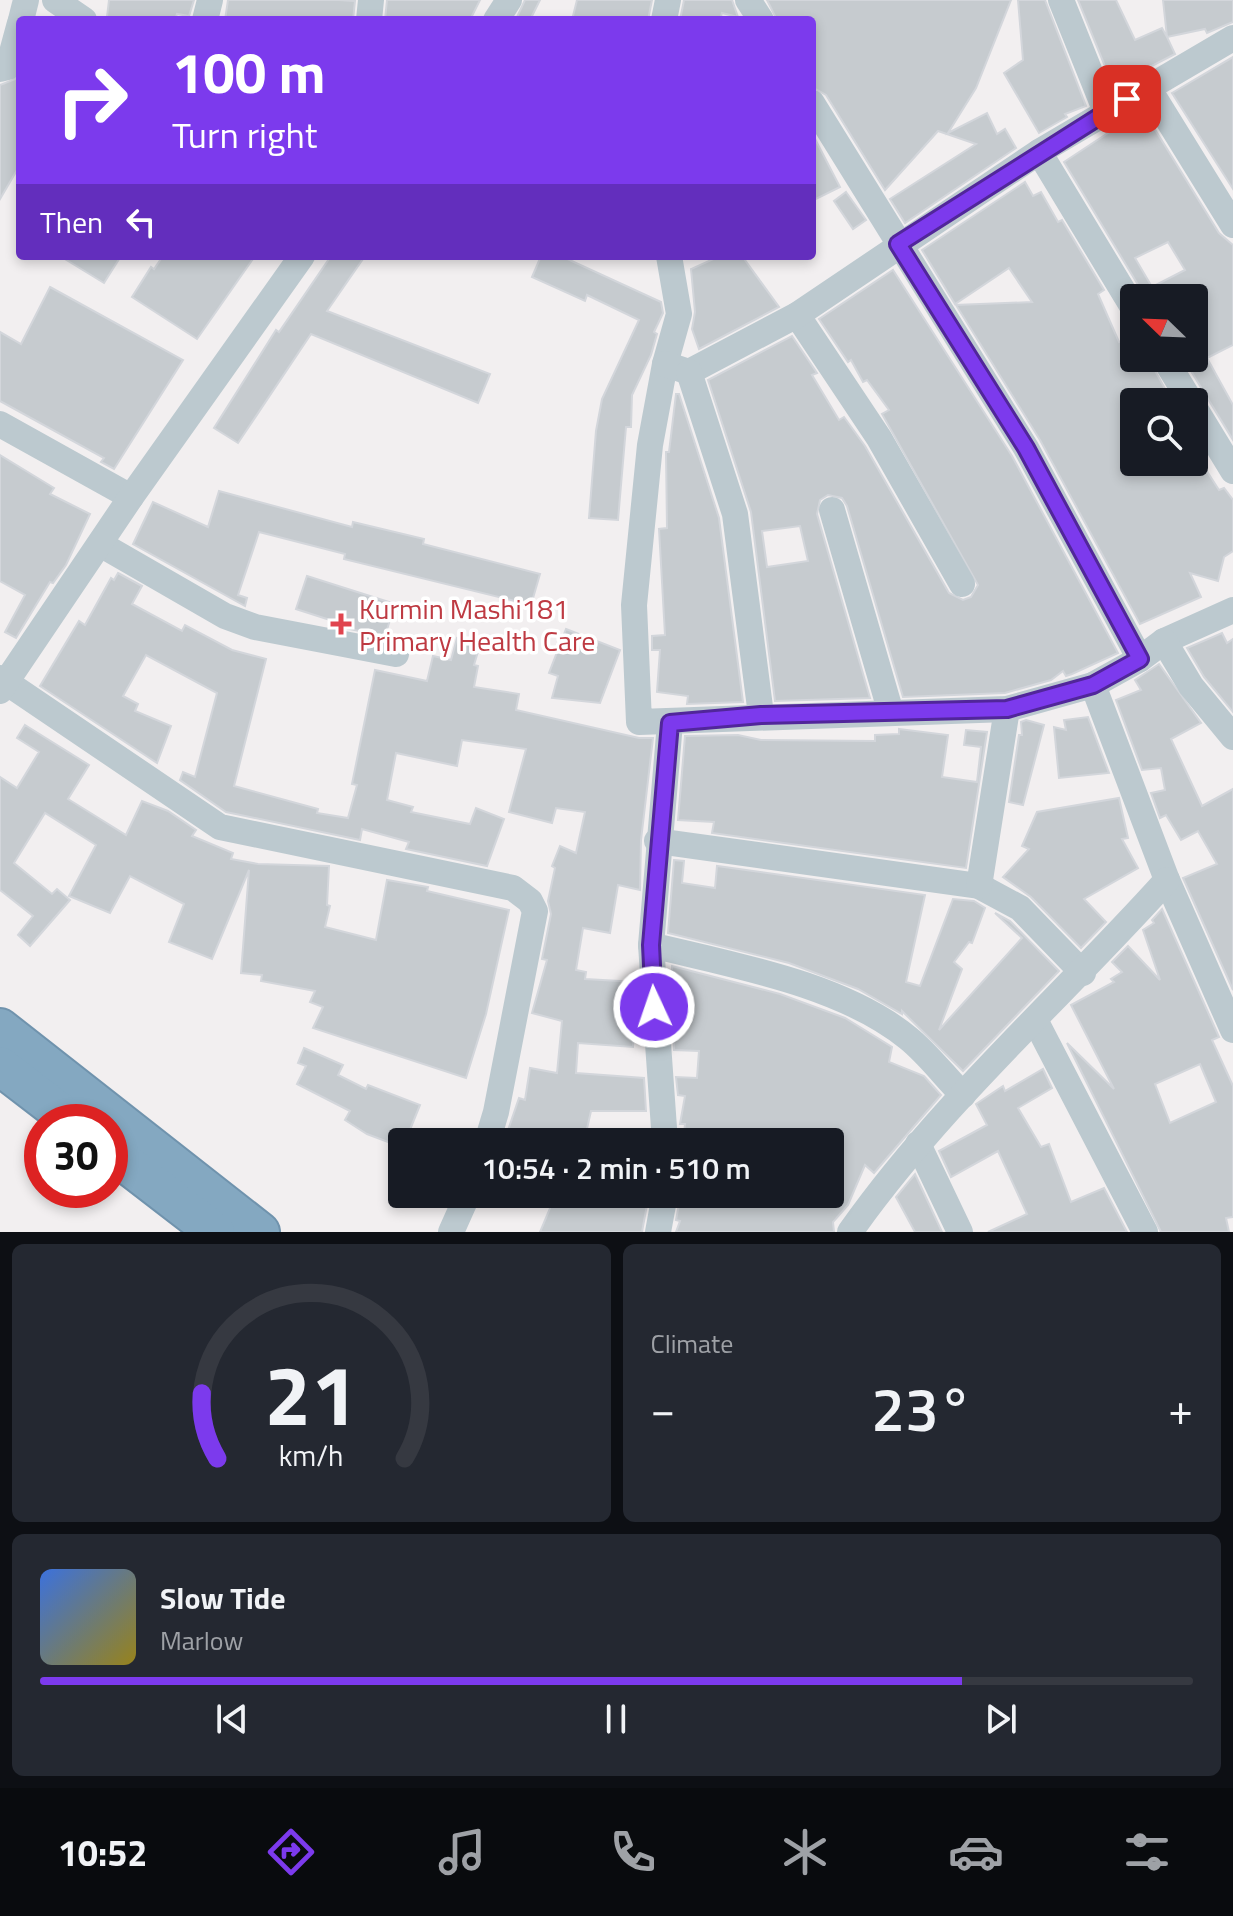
<!DOCTYPE html>
<html lang="en">
<head>
<meta charset="utf-8">
<style>
	body { margin:0; font-family:"Titillium Web",sans-serif; background:#242831; color:#f1f3f6; height:100vh; display:flex; flex-direction:column; font-size:30px; white-space:nowrap }
	* { box-sizing:border-box; margin:0 }
	p { font-size:26px; color:#9ea1a6 }
	.icon { flex:none; width:44px; height:44px; fill:none; stroke:currentColor; stroke-width:2; stroke-linecap:round; stroke-linejoin:round }
	.map { position:relative; height:1232px; overflow:hidden }
	.drawer { display:flex; flex-direction:column; gap:12px; padding:12px; background:#0d0f14; flex:1 }
	.drawer>* { flex:none }
	.top-card { position:absolute; left:16px; top:16px; width:800px; height:244px; border-radius:8px; box-shadow:0 4px 12px #0003; background:#7c3aed; color:#fff; overflow:hidden }
	.needle { width:52px; rotate:293deg }
	.buttons { position:absolute; left:1120px; top:284px; display:grid; gap:16px }
	.buttons a { display:grid; place-items:center; width:88px; height:88px; border-radius:8px; background:#171b24; box-shadow:0 4px 12px #0003; font-size:40px }
	.speed { position:absolute; left:24px; top:1104px; display:flex; gap:16px; font-size:40px; font-weight:700; text-align:center }
	.speed>* { display:grid; place-content:center; width:104px; height:104px; border-radius:50%; background:#171b24; box-shadow:0 4px 12px #0003; line-height:1 }
	.speed .limit { border:12px solid #d22; background:#fff; color:#111 }
	.pin { position:absolute; display:grid; place-items:center; width:68px; height:68px; color:#fff; margin:-34px; border-radius:16px; box-shadow:0 4px 12px #0006 }
	.me { position:absolute; width:88px; margin:-44px; rotate:357deg; stroke-linejoin:round; filter:drop-shadow(0 0 6px #0008) }
	.turn { display:flex; align-items:center; gap:28px; height:168px; padding:0 24px; font-size:36px }
	.turn .icon { width:104px; height:104px; stroke-width:2.5 }
	.turn b { display:block; font-size:56px; line-height:68px }
	.then { display:flex; align-items:center; height:76px; padding:0 24px; background:#0003; gap:16px; font-size:30px }
	.big { font-size:60px; font-weight:600; line-height:1.1 }
	.drawer .widget { flex:1; display:flex; flex-direction:column; justify-content:center; gap:12px; min-width:0; padding:0 28px; border-radius:12px; background:#242831 }
	.drawer .dial { align-items:center; gap:0 }
	.dial svg { height:208px; overflow:visible; fill:none; stroke:#363941; stroke-width:7; stroke-linecap:round; text-anchor:middle }
	.dial text { fill:#f1f3f6; stroke:none }
	.song { display:flex; align-items:center; gap:24px }
	.cover { width:96px; height:96px; border-radius:12px; background:linear-gradient(135deg,hsl(220 70% 55%),hsl(50 70% 35%)) }
	.played { height:8px; border-radius:4px; background:linear-gradient(90deg,#7c3aed 80%,#363941 80%) }
	.keys { display:flex; justify-content:space-around; direction:ltr }
	.heat { display:flex; justify-content:space-between; align-items:center; font-size:44px; direction:ltr }
	.drawer .tiles { flex:1; display:grid; gap:12px; grid-template-columns:1fr 1fr }
	.widget:last-child { grid-column:span 2 }
	.trip { position:absolute; left:388px; top:1128px; width:456px; height:80px; border-radius:8px; background:#171b24; box-shadow:0 4px 12px #0003; font-weight:600; line-height:80px; text-align:center }
	.tabs { display:flex; height:128px; justify-content:space-around; align-items:center; background:#090b0e; color:#9ea1a6 }
	.tabs .icon { width:56px; height:56px }
	.tabs .current { color:#7c3aed }
	.tabs b { font-size:36px; color:#f1f3f6 }
	.map>svg:first-child { display:block }
</style>
</head>
<body>
<div class="map">
<svg width="1233" height="1232" viewBox="0 0 1233 1232">
	<rect width="100%" height="100%" fill="#f2eff0"/>
	<g fill="#c6cbcf" stroke="#d3d6db" stroke-width="2" fill-rule="evenodd">
		<path d="M109,0h85l-5,16 -12,-2 -2,6 -68,-3z"/>
		<path d="M228,0h111l16,1 -2,19h-128z"/>
		<path d="M387,0h93l-10,20h-85z"/>
		<path d="M525,0h15l-10,20 -13,-3z"/>
		<path d="M577,0h75l-4,20h-76z"/>
		<path d="M684,0h48l6,17 -16,-4 -2,7h-40z"/>
		<path d="M767,0h244l-35,88 -28,45 39,-20 10,21 8,-5 11,19 -111,75 -15,-24 86,-55 -38,-13 -53,59 -59,-95 -14,-8v-67h-35z"/>
		<path d="M1018,0h27l41,106 -21,8 2,3 -28,16 -35,-60 19,-13z"/>
		<path d="M1078,0h38l19,40 27,-12 5,9 -4,-37h70v22l-26,11 -2,-4 -38,8 8,17 -62,32z"/>
		<path d="M1233,57v132l-61,-96z"/>
		<path d="M20,77v88l-20,34v-114z"/>
		<path d="M1143,110l76,123 14,12v100l-26,13 26,47v35l-50,-82h11v-60h-48l-82,-136zM1168,242l17,28 -33,17 -17,-29z"/>
		<path d="M812,133l28,54 -28,14z"/>
		<path d="M1025,182l8,14 8,-4 17,30 4,-2 42,70 -6,4 21,48 11,-4 4,20h14l21,38 -12,6h-23v60h67l18,28 5,-2 9,12v51l-9,6 -6,24 -28,-8 11,24 -61,27 -100,-184 -84,-135 76,-3 -23,-34 -54,36 -33,-54z"/>
		<path d="M846,192l20,28 -13,9 -19,-28z"/>
		<path d="M60,256h61l-17,27z"/>
		<path d="M163,256h92l-58,83 -65,-42 19,-30 3,2z"/>
		<path d="M331,256h34l-38,55 163,63 -12,29 -167,-69 -73,109 -24,-15 62,-98 3,2z"/>
		<path d="M541,256h20l100,46 2,11 -9,19 3,2 -6,21 -19,40 -1,32h-5l-8,93 -29,-2 7,-87 6,-32 37,-79 -52,-25 -2,6 -53,-24z"/>
		<path d="M720,256h22l37,51 -80,42 -7,-20 3,-17 -4,-43z"/>
		<path d="M893,270l119,186 106,197 -46,21 -6,2 -3,-5 -12,9 -46,13 -102,4 -56,-191 -5,-8 -14,-3 -8,5 -3,14 53,184 -95,3 -24,-189 -43,-132 84,-44 25,37 -5,2 27,45 5,-3 21,29 84,147 14,7 8,-3 7,-12 -96,-171 7,-4 -22,-30 -4,2 -12,-22 -3,2 -29,-43zM800,526l8,35 -41,6 -5,-36z"/>
		<path d="M50,287l133,73 -69,109 -13,-7 3,-4 -104,-57v-69l21,12z"/>
		<path d="M676,394h3l40,124 24,184 -56,2 1,-8 -31,-4 3,-42h-8v-14l13,-1 -6,-106 8,-1 -1,-76h3z"/>
		<path d="M0,455l54,33 -4,6 40,20 -24,51 -13,18 -3,-1 -34,56 -11,-6 20,-37 -25,-14z"/>
		<path d="M219,491l133,36 1,-5 71,17 -1,5 117,30 -9,31 -187,-46 1,-5 -86,-22 -21,63 9,3 -2,8 -112,-62 20,-42 55,25z"/>
		<path d="M118,573l24,13 -10,18 50,27 3,-6 47,25 34,9 -32,127 84,23 -1,4 31,5 9,-33 -5,-1 23,-114 52,11 6,-25 18,4 6,-22 23,7 -6,20 4,1 -4,21 45,7 -3,16 123,28h14l-12,102 -1,50 -22,-5 -8,48 -27,-5 -7,42 10,2 -1,7 52,3 -4,65 -55,-4 -2,30 68,5 2,33h-55l-7,31h-70l-9,-3 14,-41 6,2 5,-32 27,5 5,-52 -30,-8 15,-53 -5,-1 9,-45 -3,-13 7,-33 -3,-2 8,-20 16,7 9,-41 -29,-4 -4,15 -43,-11 17,-63 -64,-9 -5,26 -61,-13 -9,47 26,7 -2,5 59,12 6,-16 28,11 -17,47 -81,-17 3,-7 -47,-13 -2,11 -134,-28 -46,-32 3,-8 12,5 22,-84 -71,-38 -23,41 15,8 -3,7 36,15 -14,37 -117,-77 39,-65 6,4 26,-47 3,2z"/>
		<path d="M307,576l88,28 -10,32 -56,-11 1,-5 -34,-11z"/>
		<path d="M566,629l54,21 -20,53 -48,-5 6,-22 -9,-3z"/>
		<path d="M1222,633l5,10 6,-4v73l-29,-35 -17,-29z"/>
		<path d="M1159,664l42,59 -30,16 31,67 31,-17v201l-50,-112 34,-14 -19,-33 -17,9 -15,-25 -6,3 -9,-25 14,-3 -4,-22 -19,2 -26,-70 25,-10 -6,-10z"/>
		<path d="M1088,717l21,56 -50,5 -5,-51 12,3 -2,-10z"/>
		<path d="M1026,720l18,5 -21,80 -14,-3 10,-67h3l-1,-13z"/>
		<path d="M25,725l64,40 -21,34 58,36 16,-34 26,10 28,19 -4,6 41,17 -2,6 27,5 71,2 -2,39 3,1 -5,21 51,13 11,-60 41,7 -1,4 82,19 -23,104 -20,64 -153,-50 10,-21 -13,-5 5,-11 -54,-10 1,-6 -21,-2 8,-103 -37,89 -43,-17 15,-38 -54,-28 -20,37 -41,-17 27,-51 -51,-32 -31,50 38,31 5,-5 13,11 -40,46 -12,-11 15,-19 -33,-26v-113l17,11 22,-36 -22,-14z"/>
		<path d="M899,729l49,6 -6,42 35,5 4,-35 -17,-2 2,-15 21,2 -21,136 -254,-35 2,-11 -36,-2 7,-84 53,-1 23,5 114,1v-6l24,-1z"/>
		<path d="M1119,798l9,40 -6,1 16,29 -54,31 22,23 -25,26 -50,-51 -28,-20 26,-28 -7,-3 15,-34z"/>
		<path d="M674,860l10,1 -2,22 33,5 2,-22 208,29 -19,87 14,4 33,-87 21,2 11,7 -13,35 -3,-1 -15,20 8,7 -23,61 83,-92 -27,-25 15,8 49,50 -96,100 -61,-60v3l-44,-25 -69,-26 -121,-30z"/>
		<path d="M1162,909l57,128 -7,3 21,46v131l-7,1 3,14h-68l-94,-189 47,46 -43,-84 43,-23 -3,-3 11,-7 -10,-10 16,-16 32,34 -17,-50 11,-7 -2,-3zM1200,1064l16,38 -46,21 -15,-39z"/>
		<path d="M672,966l108,28 65,24 47,29 -3,15 35,14 17,19 -67,78 -9,-8 -17,40 -15,17 1,10h-158l4,-11 -4,-1 5,-26h149v-21l7,-16 -7,-1v-14h-147l2,-18h-5l5,-28 -7,-1 -2,-18 21,1 2,-27 -25,-1z"/>
		<path d="M304,1048l39,17 -5,10 28,14 2,-4 52,20 -15,37 -11,-2 -1,4 -26,-10 -22,-14 5,-9 -53,-27 9,-18 -8,-3z"/>
		<path d="M1043,1069l9,19 -34,20 23,39 8,-3 22,58 33,-14 23,44h-139l39,-18 -29,-63 -47,26 -12,-26 48,-26 -11,-21 27,-18 2,5z"/>
		<path d="M915,1174l27,58h-27l-19,-35z"/>
		<path d="M556,1194h93l-7,38h-102z"/>
	</g>
	<g fill="none" stroke-linecap="round" stroke-linejoin="round">
		<defs>
			<g id="highway">
				<path d="M0,1028l260,204"/>
				<path d="M0,1066l73,56"/>
				<path d="M110,1151l105,81"/>
			</g>
		</defs>
		<use href="#highway" stroke="#7093ad" stroke-width="42"/>
		<g stroke="#bcc9cf" stroke-width="26">
			<path d="M55,0l29,20"/>
			<path d="M748,0l13,20"/>
			<path d="M1061,0l45,112"/>
			<path d="M21,20l5,-20"/>
			<path d="M205,20l5,-20"/>
			<path d="M369,20l2,-20"/>
			<path d="M496,20l13,-20"/>
			<path d="M664,20l4,-20"/>
			<path d="M0,69l8,-2 12,-44"/>
			<path d="M1147,86l86,139"/>
			<path d="M812,103l214,345 114,211"/>
			<path d="M1039,152l95,157"/>
			<path d="M669,256l10,58 -14,50 -15,81 -16,160 5,117 368,-13 86,-24 47,-26 24,-18 69,-31"/>
			<path d="M797,315l82,123 83,146"/>
			<path d="M1164,358l27,44"/>
			<path d="M665,364l24,8 108,-57 242,-163 194,-114"/>
			<path d="M689,372l46,142 26,201"/>
			<path d="M1194,407l39,64"/>
			<path d="M0,424l131,73"/>
			<path d="M832,510l59,203"/>
			<path d="M100,544l125,72 30,11 141,27"/>
			<path d="M1164,641l27,45 42,51"/>
			<path d="M0,678l220,149 293,61 17,13 5,10 -39,201 -9,30"/>
			<path d="M1093,685l74,195 66,150"/>
			<path d="M0,691l131,-194 171,-241"/>
			<path d="M657,841l322,45 41,22 63,65"/>
			<path d="M979,886l28,-177"/>
			<path d="M651,945c81,20 191,39 257,93 20,16 37,39 55,57"/>
			<path d="M1035,1020l110,212"/>
			<path d="M665,1142l-14,-197 19,-222"/>
			<path d="M918,1144l42,88"/>
			<path d="M451,1232l17,-38"/>
			<path d="M658,1232l7,-38"/>
			<path d="M850,1232c91,-129 212,-235 317,-352"/>
		</g>
		<use href="#highway" stroke="#84a8c1" stroke-width="38"/>
	</g>
	<g fill="none" stroke-linecap="round" stroke-linejoin="round">
		<defs>
			<path id="route" d="M654,1007l-3,-62 19,-222 91,-8 246,-6 86,-24 47,-26 -114,-211 -128,-204 229,-145"/>
		</defs>
		<use href="#route" stroke="#51269a" stroke-width="20"/>
		<use href="#route" stroke="#7c3aed" stroke-width="14"/>
	</g>
	<path fill="#e0444e" stroke="#fff" stroke-width="3" d="M337 612h8v8h8v8h-8v8h-8v-8h-8v-8h8z"/>
	<g text-anchor="middle" dominant-baseline="central" stroke-width="7" stroke-linejoin="round" paint-order="stroke">
		<g font-size="28" fill="#be3a42" stroke="#fff" text-anchor="start">
			<text x="359" y="608">Kurmin Mashi181<tspan x="359" dy="32">Primary Health Care</tspan></text>
		</g>
	</g>
</svg>
<div class="buttons">
<a><svg class="needle" viewBox="-14 -14 28 28"><path d="M0-13l5 13h-10z" fill="#e53935"/><path d="M0 13l5-13h-10z" fill="#9ea1a6"/></svg></a>
<a><svg class="icon" aria-label="search" viewBox="0 0 24 24"><circle cx="10" cy="10" r="6"/><path d="M15 15l6 6"/></svg></a>
</div>
<div class="speed"><div class="limit">30</div></div>
<div class="pin" style="left:1127px;top:99px;background:#d93025"><svg class="icon" aria-label="arrive" viewBox="0 0 24 24"><path d="M6 21V4h12l-3 4 3 4H6"/></svg></div>
<svg class="me" style="left:654px;top:1007px" viewBox="-20 -20 40 40"><circle r="17" fill="#7c3aed" stroke="#fff" stroke-width="3"/><path d="M0-11L8 9 0 5-8 9z" fill="#fff"/></svg>
<div class="trip">10:54 · 2 min · 510 m</div>
<div class="top-card">
<div class="turn"><svg class="icon" aria-label="right" viewBox="0 0 24 24"><path d="M7 20v-9h11M14 6l5 5-5 5"/></svg><div><b>100 m</b>Turn right</div></div>
<div class="then">Then<svg class="icon" aria-label="left" viewBox="0 0 24 24"><path d="M17 20v-9H6M10 6l-5 5 5 5"/></svg></div>
</div>
</div>
<section class="drawer">
<div class="tiles">
<div class="widget dial"><svg viewBox="0 0 100 80">
<path d="M14 69A42 42 0 1 1 86 69"/>
<path d="M14 69A42 42 0 0 1 8 44" stroke="#7c3aed"/>
<text x="50" y="56" font-size="32" font-weight="700">21</text>
<text x="50" y="72" font-size="11">km/h</text>
</svg></div>
<div class="widget"><p>Climate</p>
<div class="heat"><a>−</a><b class="big">23°</b><a>+</a></div>
</div>
<div class="widget">
<div class="song"><i class="cover"></i><div><b>Slow Tide</b><p>Marlow</p></div></div>
<div class="played"></div>
<div class="keys"><svg class="icon" aria-label="previous" viewBox="0 0 24 24"><path d="M18 5L8 12l10 7zM5 5v14"/></svg><svg class="icon" aria-label="pause" viewBox="0 0 24 24"><path d="M8 5v14M16 5v14"/></svg><svg class="icon" aria-label="next" viewBox="0 0 24 24"><path d="M6 5l10 7-10 7zM19 5v14"/></svg></div>
</div>
</div>
</section>
<nav class="tabs">
<b>10:52</b>
<svg class="icon current" aria-label="directions" viewBox="0 0 24 24"><path d="M12 3l9 9-9 9-9-9zM9 14v-3h6M13 9l2 2-2 2"/></svg>
<svg class="icon" aria-label="music" viewBox="0 0 24 24"><path d="M9 18V5l10-2v13"/><circle cx="6" cy="18" r="3"/><circle cx="16" cy="16" r="3"/></svg>
<svg class="icon" aria-label="phone" viewBox="0 0 24 24"><path d="M5 4h4l2 5-3 2q2 4 5 5l2-3 5 2v4C11 20 4 13 5 4z"/></svg>
<svg class="icon" aria-label="climate" viewBox="0 0 24 24"><path d="M12 3v18M4 7l16 10M4 17L20 7"/></svg>
<svg class="icon" aria-label="car" viewBox="0 0 24 24"><path d="M5 17H2v-5l4-1 3-4h7l3 4 3 1v5h-3M9 17h6M6 11h13"/><circle cx="7" cy="17" r="2"/><circle cx="17" cy="17" r="2"/></svg>
<svg class="icon" aria-label="filters" viewBox="0 0 24 24"><path d="M4 7h16M4 17h16"/><circle cx="9" cy="7" r="2"/><circle cx="15" cy="17" r="2"/></svg>
</nav>
</body>
</html>
